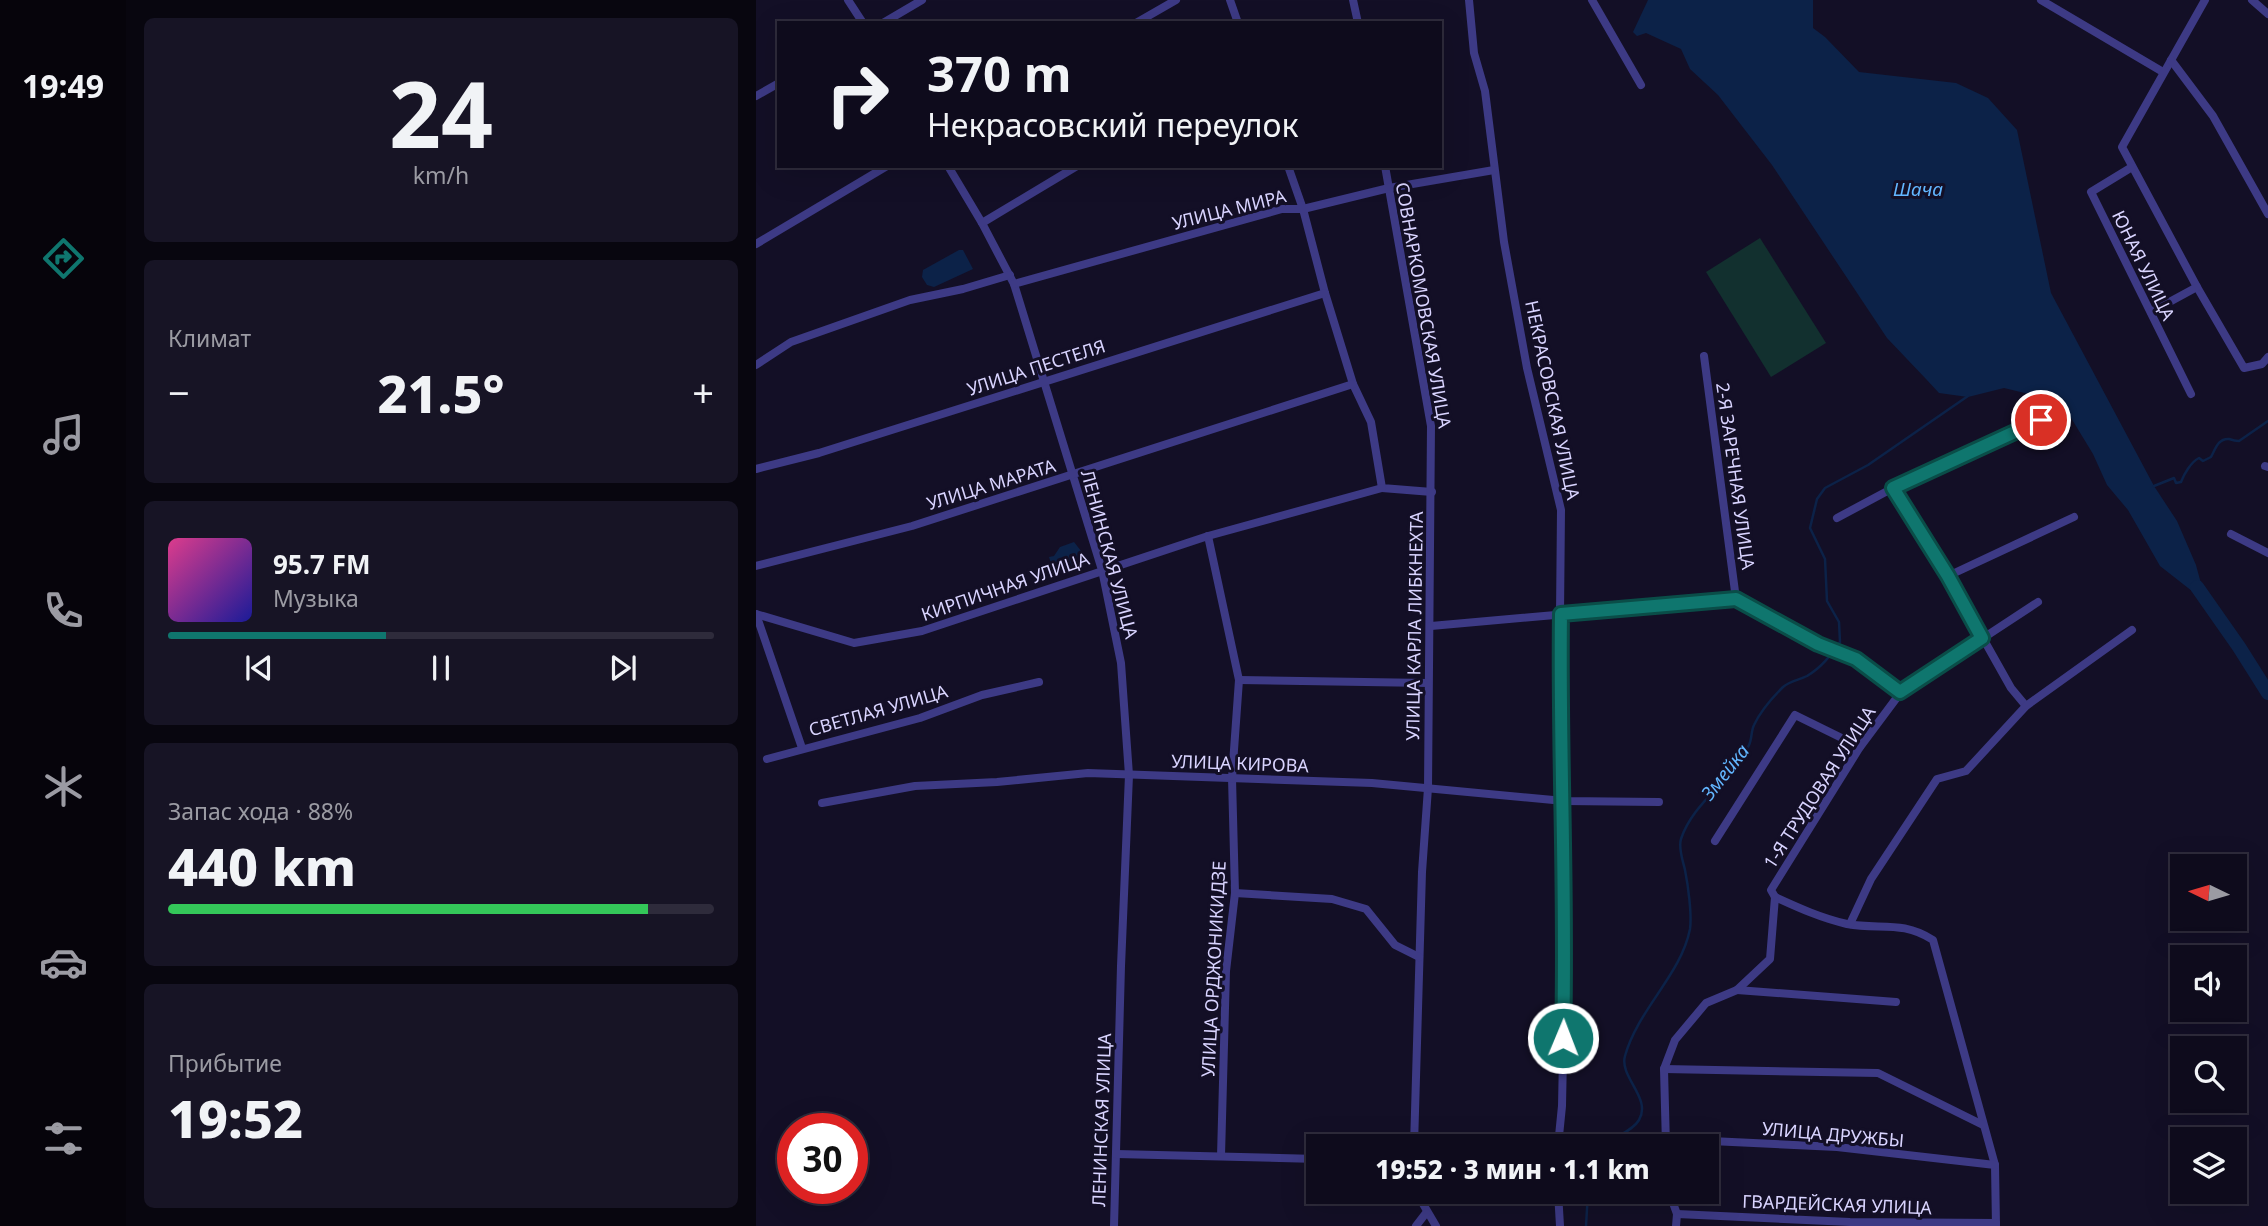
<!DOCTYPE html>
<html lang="ru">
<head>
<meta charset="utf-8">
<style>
	body { margin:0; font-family:"Noto Sans",sans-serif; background:#171425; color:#f1f3f6; height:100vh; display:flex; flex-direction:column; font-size:26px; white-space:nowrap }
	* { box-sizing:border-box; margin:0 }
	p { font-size:23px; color:#9b9ba3 }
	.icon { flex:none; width:38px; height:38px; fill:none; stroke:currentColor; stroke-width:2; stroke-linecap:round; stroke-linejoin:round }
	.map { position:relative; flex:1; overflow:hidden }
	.sheet { display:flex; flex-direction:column; gap:18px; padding:18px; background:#08060f; width:630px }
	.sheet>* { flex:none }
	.guide { position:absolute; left:21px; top:21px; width:665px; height:147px; border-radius:0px; box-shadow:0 7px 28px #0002,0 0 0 2px #2e2b3b; background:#0e0b1c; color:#f1f3f6; overflow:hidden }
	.needle { width:46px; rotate:275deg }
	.fabs { position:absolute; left:1414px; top:854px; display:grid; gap:14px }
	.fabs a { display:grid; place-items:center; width:77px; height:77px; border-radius:0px; background:#0e0b1c; box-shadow:0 7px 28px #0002,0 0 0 2px #2e2b3b; font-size:35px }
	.speed { position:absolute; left:21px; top:1113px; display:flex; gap:14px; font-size:35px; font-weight:700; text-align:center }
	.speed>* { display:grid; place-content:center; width:91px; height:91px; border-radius:50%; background:#0e0b1c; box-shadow:0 7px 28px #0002,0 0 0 2px #2e2b3b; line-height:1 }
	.speed .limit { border:10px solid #d22; background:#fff; color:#111 }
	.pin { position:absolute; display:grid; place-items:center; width:60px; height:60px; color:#fff; margin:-30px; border:4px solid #fff; border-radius:50%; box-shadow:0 2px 7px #0007 }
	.me { position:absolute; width:77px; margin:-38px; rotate:1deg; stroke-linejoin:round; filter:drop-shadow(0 0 5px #0008) }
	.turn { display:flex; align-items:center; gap:24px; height:147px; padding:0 35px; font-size:32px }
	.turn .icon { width:91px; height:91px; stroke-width:2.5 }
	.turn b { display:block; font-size:49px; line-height:60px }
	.big { font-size:52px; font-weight:800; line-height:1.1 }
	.sheet .widget { flex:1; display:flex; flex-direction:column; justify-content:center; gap:10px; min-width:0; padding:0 24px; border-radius:10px; background:#171425 }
	.sheet .dial { align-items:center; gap:0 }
	.dial b { font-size:91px; line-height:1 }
	.song { display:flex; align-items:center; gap:21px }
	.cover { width:84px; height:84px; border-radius:10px; background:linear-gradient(135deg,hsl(330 70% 55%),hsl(240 70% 35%)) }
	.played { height:7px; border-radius:4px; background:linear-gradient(90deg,#0f766e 40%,#2e2b3b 40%) }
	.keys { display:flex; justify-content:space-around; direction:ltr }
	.heat { display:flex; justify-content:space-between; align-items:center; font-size:38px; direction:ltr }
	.charge { height:10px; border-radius:5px; background:linear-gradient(90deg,#34c759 88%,#2e2b3b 0) }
	.trip { position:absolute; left:550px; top:1134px; width:413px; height:70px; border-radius:0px; background:#0e0b1c; box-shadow:0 7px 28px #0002,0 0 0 2px #2e2b3b; font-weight:800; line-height:70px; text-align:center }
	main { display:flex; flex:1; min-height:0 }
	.tabs { display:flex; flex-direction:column; width:126px; justify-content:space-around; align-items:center; background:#06040b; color:#9b9ba3 }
	.tabs .icon { width:49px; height:49px }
	.tabs .on { color:#0f766e }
	.tabs b { font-size:32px; color:#f1f3f6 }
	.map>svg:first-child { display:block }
</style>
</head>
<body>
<main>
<nav class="tabs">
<b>19:49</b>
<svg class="icon on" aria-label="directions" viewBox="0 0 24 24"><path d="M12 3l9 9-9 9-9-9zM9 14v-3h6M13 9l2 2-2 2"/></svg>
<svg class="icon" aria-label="music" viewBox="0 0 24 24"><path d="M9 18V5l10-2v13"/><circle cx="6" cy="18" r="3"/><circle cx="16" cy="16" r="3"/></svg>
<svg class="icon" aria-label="phone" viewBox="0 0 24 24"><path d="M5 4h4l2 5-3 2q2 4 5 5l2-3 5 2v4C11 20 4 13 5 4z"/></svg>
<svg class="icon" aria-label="climate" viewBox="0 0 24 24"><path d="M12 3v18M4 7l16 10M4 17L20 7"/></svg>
<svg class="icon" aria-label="car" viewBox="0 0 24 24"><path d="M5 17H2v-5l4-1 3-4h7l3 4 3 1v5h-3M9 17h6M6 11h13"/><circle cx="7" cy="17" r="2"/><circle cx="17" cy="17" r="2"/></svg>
<svg class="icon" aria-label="filters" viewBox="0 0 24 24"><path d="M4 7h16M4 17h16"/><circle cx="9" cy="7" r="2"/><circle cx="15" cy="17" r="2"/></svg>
</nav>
<section class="sheet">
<div class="widget dial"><b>24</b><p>km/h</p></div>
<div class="widget"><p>Климат</p>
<div class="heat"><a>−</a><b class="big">21.5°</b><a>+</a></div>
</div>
<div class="widget">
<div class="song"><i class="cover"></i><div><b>95.7 FM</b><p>Музыка</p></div></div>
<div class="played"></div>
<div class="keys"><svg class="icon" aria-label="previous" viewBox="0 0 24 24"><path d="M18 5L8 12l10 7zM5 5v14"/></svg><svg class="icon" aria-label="pause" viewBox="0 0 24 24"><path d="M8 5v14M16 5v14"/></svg><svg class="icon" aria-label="next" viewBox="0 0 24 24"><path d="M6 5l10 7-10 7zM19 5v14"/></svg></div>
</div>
<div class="widget"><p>Запас хода · 88%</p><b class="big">440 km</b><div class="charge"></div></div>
<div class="widget"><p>Прибытие</p><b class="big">19:52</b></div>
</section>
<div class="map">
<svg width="1512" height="1226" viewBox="0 0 1512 1226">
	<rect width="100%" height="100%" fill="#130f26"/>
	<path fill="#12302f" d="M1004,238l66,105 -55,34 -65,-105z"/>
	<g fill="#0c2248">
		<path d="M892,0h165v28l12,9 34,35 97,11 32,15 29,32 34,163 103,193 23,35 19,44 10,37 -46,-36 -32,-56 -21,-25 -14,-31 -28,-46 -32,-13 -29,-7 -36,9 -29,-4 -13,-14 -39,-41 -115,-173 -54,-70 -28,-26 -9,-20 -35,-16 -9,3 -4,-4z"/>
		<path d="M203,250h4l10,19 -39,18 -7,-2 -5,-8 1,-7z"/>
		<path d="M318,542l11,14 -1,8 -19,3 -10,9 -6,-19 5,-1 6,-9z"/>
	</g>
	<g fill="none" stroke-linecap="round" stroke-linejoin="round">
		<g stroke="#0c2248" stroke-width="2.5">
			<path d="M1398,486l20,-8 2,5 5,-1c3,-8 10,-20 18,-24l4,3 8,-4c4,-7 7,-19 18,-18 3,1 7,2 10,2l29,-20"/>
			<path d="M849,1146c9,-10 27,-14 34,-26 13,-22 -20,-43 -14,-64 13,-47 56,-81 65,-127 2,-15 -2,-44 -5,-59 -2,-9 -7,-22 -4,-31 12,-37 51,-58 68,-94 3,-6 2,-14 5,-20 7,-15 18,-27 29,-38 7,-6 16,-7 24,-11 15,-9 23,-20 33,-34l-1,-20 -12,-21 -2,-42 -15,-31 7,-29 8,-11 43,-23 100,-69"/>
			<path d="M830,1226l2,-34"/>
		</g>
		<path stroke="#0c2248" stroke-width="14" d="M1441,587l42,60 29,46"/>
		<g stroke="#3d3a85" stroke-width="8">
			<path d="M92,0l15,23"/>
			<path d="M474,0l8,23"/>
			<path d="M597,0l5,23"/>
			<path d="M713,0l5,53 11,38 19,151 23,126 34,142 -2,209 5,82 1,155 -3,150 -4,40"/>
			<path d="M836,0l49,85"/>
			<path d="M1285,0l122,72"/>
			<path d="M1449,0l-83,147 75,140 47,81 18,-4 6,-7"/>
			<path d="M1496,0l16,14"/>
			<path d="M127,23l39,-23"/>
			<path d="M380,23l40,-23"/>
			<path d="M1415,60l42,56 55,98"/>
			<path d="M0,96l23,-13"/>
			<path d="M192,166l34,57 32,61 88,286 19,93 8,112 -8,191 -7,260"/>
			<path d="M532,166l15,43 22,84 28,91 18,38 11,66 50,4"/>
			<path d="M629,166l46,260 -3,362 -6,84 -8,274"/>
			<path d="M1376,167l-41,25 100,202"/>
			<path d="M226,223l95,-57"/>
			<path d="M0,244l131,-78"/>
			<path d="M258,284l268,-75h21l86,-21 105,-18"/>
			<path d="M1395,312l46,-25"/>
			<path d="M948,356l32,243"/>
			<path d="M0,365l35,-23 119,-42 53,-11 47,-14"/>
			<path d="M1509,466l3,1"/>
			<path d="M0,469l63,-16 506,-160"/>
			<path d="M1137,488l55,88 63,112 15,18"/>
			<path d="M1081,518l56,-30 148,-68"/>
			<path d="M1475,534l37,19"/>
			<path d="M452,536l31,144 -7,98 3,115 -9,78 -5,185"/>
			<path d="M0,566l156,-40 441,-142"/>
			<path d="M1192,576l126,-59"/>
			<path d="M0,614l98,29 68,-12 286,-95 174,-48"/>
			<path d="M0,614l46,134"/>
			<path d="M675,626l305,-27 82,45 38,15 45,33"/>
			<path d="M483,680l189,3"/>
			<path d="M11,759l153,-41 62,-23 57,-13"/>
			<path d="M66,803l93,-17 82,-4 91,-9 284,10 192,18 95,1"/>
			<path d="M959,841l80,-126 65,32"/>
			<path d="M479,893l97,6 34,10 29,36 24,12"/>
			<path d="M1019,897c24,11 46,21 72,27 33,6 55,-4 86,16l62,225 1,61"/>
			<path d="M1094,924l21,-45 66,-100 29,-8 60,-65 106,-76"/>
			<path d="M981,990l159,12"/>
			<path d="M908,1069l214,4 105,52"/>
			<path d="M912,1139l169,8 158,18"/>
			<path d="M910,1146l-2,-77 11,-29 31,-37 31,-13 33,-31 5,-62 -4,-7 89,-143 41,-55 137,-90"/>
			<path d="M360,1154l202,5"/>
			<path d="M660,1192l20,34"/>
			<path d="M802,1192l2,34"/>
			<path d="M913,1192l8,22 -1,12"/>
			<path d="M921,1214l173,8 146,1"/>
			<path d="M660,1226l10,-13"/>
		</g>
	</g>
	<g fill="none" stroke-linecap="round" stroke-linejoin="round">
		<defs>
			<path id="route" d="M807,1038c4,-142 -4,-283 -2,-424l175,-15 82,45 38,15 44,33 82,-54 -34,-62 -55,-88 148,-68"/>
		</defs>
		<use href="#route" stroke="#0a4d48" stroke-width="18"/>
		<use href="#route" stroke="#0f766e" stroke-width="12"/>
	</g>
	<g text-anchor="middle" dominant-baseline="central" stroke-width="6" stroke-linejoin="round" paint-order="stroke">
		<g font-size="18" fill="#d9d4ff" stroke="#130f26">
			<text transform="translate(473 209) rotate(-14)">УЛИЦА МИРА</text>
			<text transform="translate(1388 265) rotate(64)">ЮНАЯ УЛИЦА</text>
			<text transform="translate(668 305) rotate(80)">СОВНАРКОМОВСКАЯ УЛИЦА</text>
			<text transform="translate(280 367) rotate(-18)">УЛИЦА ПЕСТЕЛЯ</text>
			<text transform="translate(797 400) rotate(78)">НЕКРАСОВСКАЯ УЛИЦА</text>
			<text transform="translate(980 476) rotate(82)">2-Я ЗАРЕЧНАЯ УЛИЦА</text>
			<text transform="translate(235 484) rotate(-17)">УЛИЦА МАРАТА</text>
			<text transform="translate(354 554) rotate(75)">ЛЕНИНСКАЯ УЛИЦА</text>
			<text transform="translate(249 586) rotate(-19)">КИРПИЧНАЯ УЛИЦА</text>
			<text transform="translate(658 626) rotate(-89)">УЛИЦА КАРЛА ЛИБКНЕХТА</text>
			<text transform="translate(122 710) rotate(-16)">СВЕТЛАЯ УЛИЦА</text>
			<text transform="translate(484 763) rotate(2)">УЛИЦА КИРОВА</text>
			<text transform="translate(1063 787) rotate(-57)">1-Я ТРУДОВАЯ УЛИЦА</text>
			<text transform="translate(457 969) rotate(-87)">УЛИЦА ОРДЖОНИКИДЗЕ</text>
			<text transform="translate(345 1120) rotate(-88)">ЛЕНИНСКАЯ УЛИЦА</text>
			<text transform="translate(1077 1134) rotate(5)">УЛИЦА ДРУЖБЫ</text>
			<text transform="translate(1081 1204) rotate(2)">ГВАРДЕЙСКАЯ УЛИЦА</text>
		</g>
		<g font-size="19" font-style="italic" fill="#62b6ff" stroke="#130f26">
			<text x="1162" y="189">Шача</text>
			<text transform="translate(969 772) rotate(-52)">Змейка</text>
		</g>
	</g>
</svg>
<div class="fabs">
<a><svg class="needle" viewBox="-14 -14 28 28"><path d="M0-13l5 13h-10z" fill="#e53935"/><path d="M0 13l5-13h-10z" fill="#9b9ba3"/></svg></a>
<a><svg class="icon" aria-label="sound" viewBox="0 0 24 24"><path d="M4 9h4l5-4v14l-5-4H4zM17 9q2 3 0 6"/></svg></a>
<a><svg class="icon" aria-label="search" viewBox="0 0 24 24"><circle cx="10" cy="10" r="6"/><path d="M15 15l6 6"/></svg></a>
<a><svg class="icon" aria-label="layers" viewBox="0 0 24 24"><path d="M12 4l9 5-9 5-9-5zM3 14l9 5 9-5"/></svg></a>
</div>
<div class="speed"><div class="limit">30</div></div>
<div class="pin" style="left:1285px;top:420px;background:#d93025"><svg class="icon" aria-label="arrive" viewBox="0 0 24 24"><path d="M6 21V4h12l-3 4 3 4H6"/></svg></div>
<svg class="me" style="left:807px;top:1038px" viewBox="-20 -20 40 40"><circle r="17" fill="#0f766e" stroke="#fff" stroke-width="3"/><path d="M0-11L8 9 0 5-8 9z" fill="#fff"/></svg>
<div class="trip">19:52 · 3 мин · 1.1 km</div>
<div class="guide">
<div class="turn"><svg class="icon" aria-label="right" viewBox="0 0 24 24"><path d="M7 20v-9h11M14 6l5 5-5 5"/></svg><div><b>370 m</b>Некрасовский переулок</div></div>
</div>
</div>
</main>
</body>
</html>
